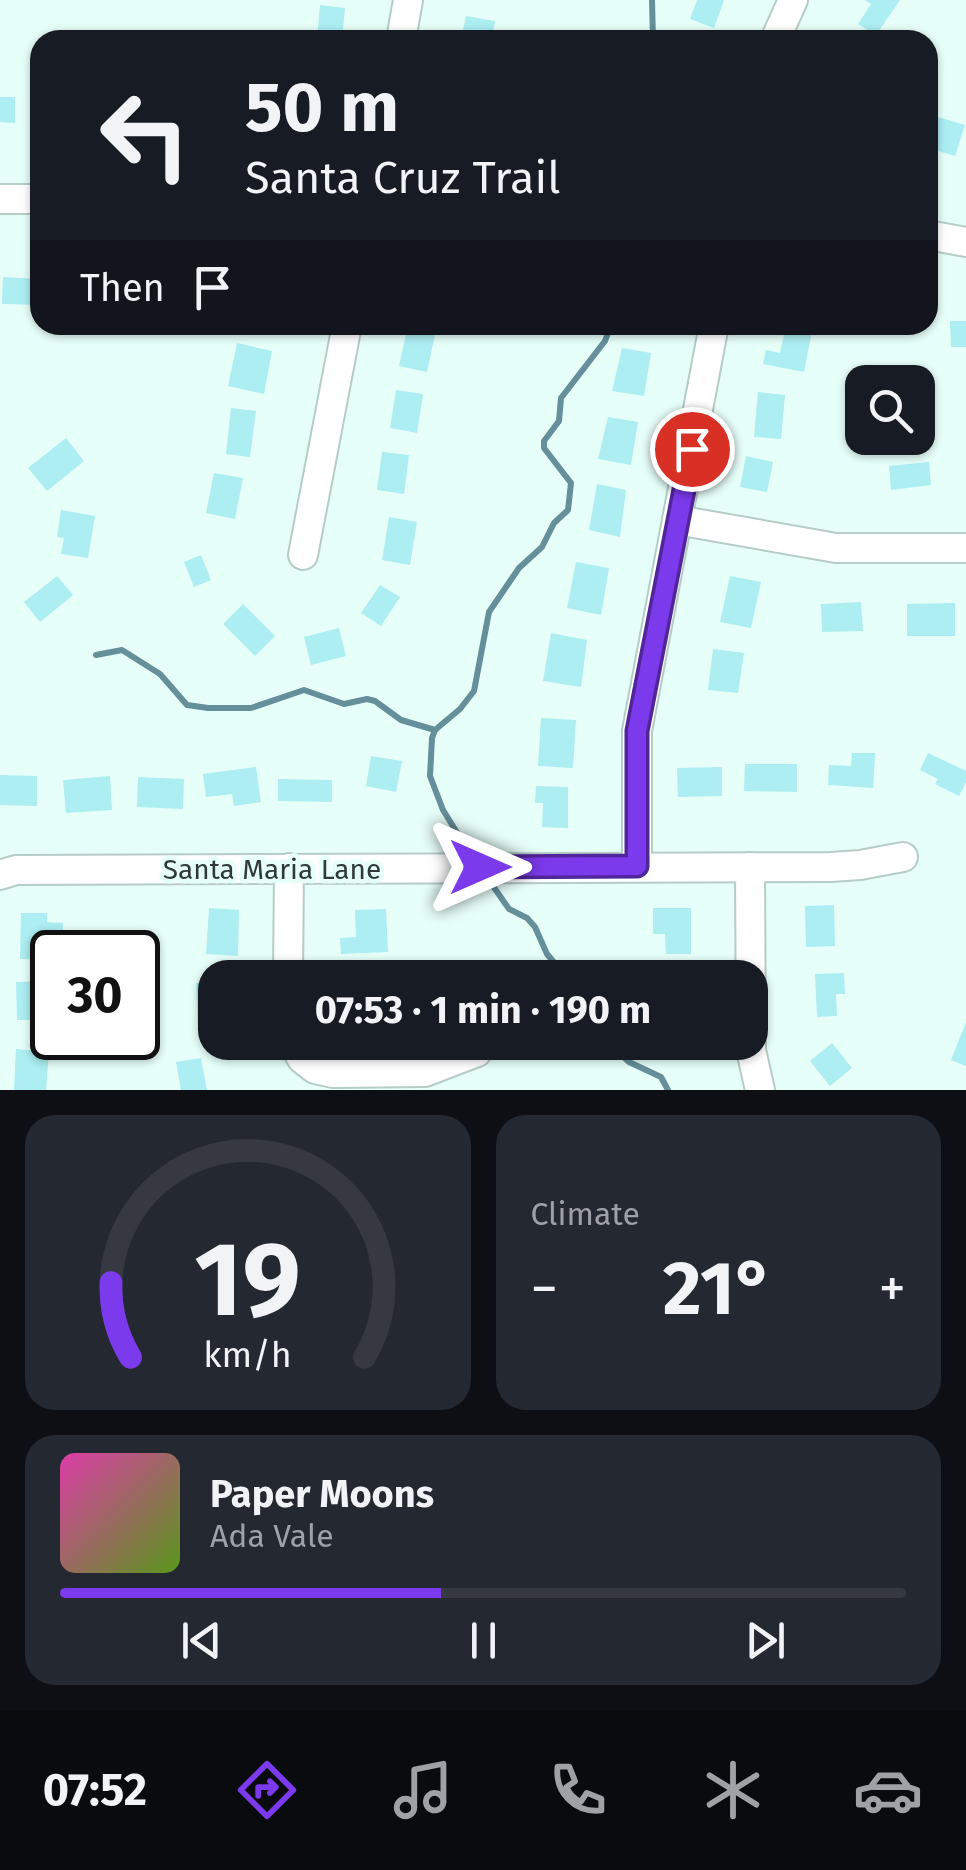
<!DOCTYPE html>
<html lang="en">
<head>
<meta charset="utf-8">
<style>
	body { margin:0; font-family:"Fira Sans",sans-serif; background:#242831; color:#f1f3f6; height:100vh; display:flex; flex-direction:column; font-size:38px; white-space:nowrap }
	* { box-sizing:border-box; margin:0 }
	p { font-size:32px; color:#9ea1a6 }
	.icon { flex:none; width:55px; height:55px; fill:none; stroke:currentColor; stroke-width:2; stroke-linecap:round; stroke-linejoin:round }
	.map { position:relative; height:1090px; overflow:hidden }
	.side { display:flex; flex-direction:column; gap:25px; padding:25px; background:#0d0f14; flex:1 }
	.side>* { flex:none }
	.top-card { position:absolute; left:30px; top:30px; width:908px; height:305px; border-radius:30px; box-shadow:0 2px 8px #0004; background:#171b24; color:#f1f3f6; overflow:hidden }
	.fabs { position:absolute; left:845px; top:365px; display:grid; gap:20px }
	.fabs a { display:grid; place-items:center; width:90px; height:90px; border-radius:20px; background:#171b24; box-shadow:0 2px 8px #0004; font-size:50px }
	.speed { position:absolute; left:30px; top:930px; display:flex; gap:20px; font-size:50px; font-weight:700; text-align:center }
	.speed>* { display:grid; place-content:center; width:130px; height:130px; border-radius:50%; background:#171b24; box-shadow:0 2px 8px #0004; line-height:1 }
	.speed .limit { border:5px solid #111; border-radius:15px; background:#fff; color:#111 }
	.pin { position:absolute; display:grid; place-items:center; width:85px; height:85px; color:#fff; margin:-42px; border:5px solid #fff; border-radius:50%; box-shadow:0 2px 10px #0007 }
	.me { position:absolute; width:110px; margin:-55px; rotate:90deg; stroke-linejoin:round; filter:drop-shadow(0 0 8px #0008) }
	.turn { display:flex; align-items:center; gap:35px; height:210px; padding:0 50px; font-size:45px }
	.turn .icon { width:130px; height:130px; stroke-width:2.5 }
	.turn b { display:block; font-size:70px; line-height:85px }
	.then { display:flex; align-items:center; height:95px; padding:0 50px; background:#0003; gap:20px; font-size:38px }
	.big { font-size:75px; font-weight:700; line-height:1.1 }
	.side .tile { flex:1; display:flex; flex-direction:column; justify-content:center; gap:15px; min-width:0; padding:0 35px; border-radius:30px; background:#242831 }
	.side .dial { align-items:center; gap:0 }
	.dial svg { height:260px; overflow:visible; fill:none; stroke:#363941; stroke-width:7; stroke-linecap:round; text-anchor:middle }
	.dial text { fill:#f1f3f6; stroke:none }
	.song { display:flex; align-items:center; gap:30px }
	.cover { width:120px; height:120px; border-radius:15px; background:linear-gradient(135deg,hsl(320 70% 55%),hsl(90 70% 35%)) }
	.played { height:10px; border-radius:5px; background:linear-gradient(90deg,#7c3aed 45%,#363941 45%) }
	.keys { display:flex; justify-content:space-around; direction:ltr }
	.heat { display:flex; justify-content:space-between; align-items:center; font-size:55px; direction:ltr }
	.side .tiles { flex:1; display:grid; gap:25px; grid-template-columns:1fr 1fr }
	.tile:last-child { grid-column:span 2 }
	.trip { position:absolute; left:198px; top:960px; width:570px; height:100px; border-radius:30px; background:#171b24; box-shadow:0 2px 8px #0004; font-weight:700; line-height:100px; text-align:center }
	.tabs { display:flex; height:160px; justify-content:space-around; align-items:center; background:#090b0e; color:#9ea1a6 }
	.tabs .icon { width:70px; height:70px }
	.tabs .on { color:#7c3aed }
	.tabs b { font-size:45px; color:#f1f3f6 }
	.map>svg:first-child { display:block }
</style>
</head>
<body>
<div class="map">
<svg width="966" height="1090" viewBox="0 0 966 1090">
	<rect width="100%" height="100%" fill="#e7fff9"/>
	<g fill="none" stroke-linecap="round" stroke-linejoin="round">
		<g stroke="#648f9b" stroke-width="6">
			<path d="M652,0l1,40"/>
			<path d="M96,655l26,-5 38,24 27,31 21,3h43l53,-18 40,14 23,-5 8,2 26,19 34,10"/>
			<path d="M469,852l-26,-42 -13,-34 2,-38 3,-8 25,-21 14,-18 15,-79 30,-44 23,-21 12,-24 14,-13 3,-27 -27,-35v-7l15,-20 2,-23 44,-57 6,-16"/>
			<path d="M491,883l18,26 18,9 8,9 12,27 20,24"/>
			<path d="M608,1042l21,20 32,15 7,13"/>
		</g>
	</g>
	<g fill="#aceef2">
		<path d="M697,0h27l-10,28 -24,-9z"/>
		<path d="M865,0h35l-24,35 -18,-11 13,-20z"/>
		<path d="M320,5l25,3 -3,32h-25z"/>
		<path d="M466,16l29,5 -3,15 13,4h-44z"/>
		<path d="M0,97h15v26l-15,-1z"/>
		<path d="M928,114l37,11 -10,31 -27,-8z"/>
		<path d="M3,277l37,2v26l-38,-1z"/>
		<path d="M950,321h16v26h-15z"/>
		<path d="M408,325l28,5 -9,42 -28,-6z"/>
		<path d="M786,326l26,5 -8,41 -41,-8 3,-14 14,3z"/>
		<path d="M237,343l35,8 -8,43 -36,-8z"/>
		<path d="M622,348l29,5 -7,43 -32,-5z"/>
		<path d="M396,390l27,4 -6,39 -27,-5z"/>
		<path d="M758,392l27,3 -4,44 -27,-2z"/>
		<path d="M231,408l25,3 -6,46 -24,-3z"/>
		<path d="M608,417l30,5 -7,43 -33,-6z"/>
		<path d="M66,438l18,23 -37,30 -19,-23z"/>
		<path d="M382,452l27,3 -5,39 -27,-4z"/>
		<path d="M746,456l27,6 -6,30 -27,-5z"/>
		<path d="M929,462l2,23 -40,5 -2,-24z"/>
		<path d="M214,473l29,5 -8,41 -29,-6z"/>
		<path d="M597,484l29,6 -6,47 -31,-7z"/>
		<path d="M61,510l34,6 -7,42 -27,-4 3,-16 -7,-1z"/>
		<path d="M389,517l28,5 -7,43 -28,-5z"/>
		<path d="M201,555l10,25 -17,7 -10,-25z"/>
		<path d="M576,562l33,6 -8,47 -34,-7z"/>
		<path d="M57,576l16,19 -33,27 -16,-20z"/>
		<path d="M730,576l31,6 -10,46 -31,-6z"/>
		<path d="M380,585l20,12 -19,29 -20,-13z"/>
		<path d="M861,602l2,29 -41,1 -1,-28z"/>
		<path d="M955,603v33h-48v-32z"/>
		<path d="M243,604l32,32 -20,20 -32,-32z"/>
		<path d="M339,628l7,28 -35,9 -7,-28z"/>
		<path d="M551,633l36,7 -6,47 -38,-6z"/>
		<path d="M713,649l31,4 -6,40 -30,-3z"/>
		<path d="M541,718l35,2 -3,48 -35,-2z"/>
		<path d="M852,753h23l-2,35 -45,-3 1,-20 22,1z"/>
		<path d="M928,753l38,18v11l-7,14 -24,-12 3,-5 -18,-9z"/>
		<path d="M371,756l31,5 -6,31 -30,-6z"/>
		<path d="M745,764h52v28l-53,-1z"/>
		<path d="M256,767l5,35 -27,4 -2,-12 -26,3 -3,-23z"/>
		<path d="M722,767v29l-44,1 -1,-29z"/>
		<path d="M0,775l37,1v30l-37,-1z"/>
		<path d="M110,776l2,34 -46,3 -3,-33z"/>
		<path d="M138,777l46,2 -1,30 -46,-2z"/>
		<path d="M278,779l54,1v22l-54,-1z"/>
		<path d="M536,786l32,1v41l-26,-1 1,-24h-8z"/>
		<path d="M834,905l1,41 -29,1 -1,-41z"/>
		<path d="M209,908l30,2 -1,46 -32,-2z"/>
		<path d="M653,908h38v46h-25l-1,-20h-12z"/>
		<path d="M386,909l2,43 -47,2 -1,-16 16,-1 -1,-27z"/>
		<path d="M21,913h26v9l16,1 -1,26h-13l-1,11 -28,-1z"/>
		<rect x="428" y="970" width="34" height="8"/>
		<path d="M844,973l1,21h-9l1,22 -20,1 -2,-43z"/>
		<path d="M44,981v39h-27l-1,-38z"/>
		<path d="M215,982v46l-17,1 -2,-46z"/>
		<path d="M966,1022v44l-15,-6z"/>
		<path d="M832,1043l20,25 -22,18 -20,-25z"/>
		<path d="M16,1049l33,3 -3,38h-32z"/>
		<path d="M201,1058l6,32h-26l-5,-28z"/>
	</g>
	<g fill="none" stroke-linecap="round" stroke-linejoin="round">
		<defs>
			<g id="minor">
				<path d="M401,40l7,-40"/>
				<path d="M775,40l18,-40"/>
				<path d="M0,199h40"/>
				<path d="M928,235l38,7"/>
				<path d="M677,520l159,28h130"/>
				<path d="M303,555l44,-230"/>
				<path d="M637,867v-136l77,-406"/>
				<path d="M750,867l1,183 9,40"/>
				<path d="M0,875l16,-5 815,-3 29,-2 43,-8"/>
				<path d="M288,978l1,-110"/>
				<path d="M292,1042l10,17 13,10 18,4 92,-1 52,-20"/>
			</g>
		</defs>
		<use href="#minor" stroke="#b5ccc7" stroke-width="32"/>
		<use href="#minor" stroke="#fff" stroke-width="28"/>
	</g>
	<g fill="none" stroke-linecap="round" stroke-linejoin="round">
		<defs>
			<path id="route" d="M480,867l157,-1v-135l55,-282"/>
		</defs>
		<use href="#route" stroke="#51269a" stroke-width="25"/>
		<use href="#route" stroke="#7c3aed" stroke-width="18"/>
	</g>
	<g text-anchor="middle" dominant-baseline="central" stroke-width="9" stroke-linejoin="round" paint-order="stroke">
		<g font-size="28" fill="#303937" stroke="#e7fff9">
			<text x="272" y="869">Santa Maria Lane</text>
		</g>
	</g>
</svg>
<div class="fabs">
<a><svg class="icon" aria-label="search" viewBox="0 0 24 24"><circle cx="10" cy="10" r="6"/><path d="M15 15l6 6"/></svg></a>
</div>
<div class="speed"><div class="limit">30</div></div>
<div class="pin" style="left:692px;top:449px;background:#d93025"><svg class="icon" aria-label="arrive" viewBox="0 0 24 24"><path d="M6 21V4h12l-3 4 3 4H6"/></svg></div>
<svg class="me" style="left:480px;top:867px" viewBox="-20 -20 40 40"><path d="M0-17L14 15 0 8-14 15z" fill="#7c3aed" stroke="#fff" stroke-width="4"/></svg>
<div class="trip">07:53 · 1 min · 190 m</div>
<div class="top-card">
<div class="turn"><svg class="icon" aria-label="left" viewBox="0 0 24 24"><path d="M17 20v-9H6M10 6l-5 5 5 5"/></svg><div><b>50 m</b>Santa Cruz Trail</div></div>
<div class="then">Then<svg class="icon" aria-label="arrive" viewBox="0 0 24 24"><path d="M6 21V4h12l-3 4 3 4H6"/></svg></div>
</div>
</div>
<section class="side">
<div class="tiles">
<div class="tile dial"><svg viewBox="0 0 100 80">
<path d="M14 69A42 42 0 1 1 86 69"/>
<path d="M14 69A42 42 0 0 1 8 46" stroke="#7c3aed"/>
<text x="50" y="56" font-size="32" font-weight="700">19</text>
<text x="50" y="72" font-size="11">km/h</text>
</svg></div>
<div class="tile"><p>Climate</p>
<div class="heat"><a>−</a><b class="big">21°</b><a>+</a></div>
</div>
<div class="tile">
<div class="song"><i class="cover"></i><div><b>Paper Moons</b><p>Ada Vale</p></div></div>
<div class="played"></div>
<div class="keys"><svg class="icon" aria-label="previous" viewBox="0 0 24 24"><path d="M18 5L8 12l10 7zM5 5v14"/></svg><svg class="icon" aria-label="pause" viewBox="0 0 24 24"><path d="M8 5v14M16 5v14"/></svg><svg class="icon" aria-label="next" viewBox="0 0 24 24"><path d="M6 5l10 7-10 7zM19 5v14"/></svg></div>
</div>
</div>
</section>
<nav class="tabs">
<b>07:52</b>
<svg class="icon on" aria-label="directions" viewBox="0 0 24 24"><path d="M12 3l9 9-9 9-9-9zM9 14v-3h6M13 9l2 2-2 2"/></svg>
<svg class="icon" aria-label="music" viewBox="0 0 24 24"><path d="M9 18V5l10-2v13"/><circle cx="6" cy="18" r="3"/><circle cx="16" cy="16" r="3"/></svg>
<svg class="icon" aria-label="phone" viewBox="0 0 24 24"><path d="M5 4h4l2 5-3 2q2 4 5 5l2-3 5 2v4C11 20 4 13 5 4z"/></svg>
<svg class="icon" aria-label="climate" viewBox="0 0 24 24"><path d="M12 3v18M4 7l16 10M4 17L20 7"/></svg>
<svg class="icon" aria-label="car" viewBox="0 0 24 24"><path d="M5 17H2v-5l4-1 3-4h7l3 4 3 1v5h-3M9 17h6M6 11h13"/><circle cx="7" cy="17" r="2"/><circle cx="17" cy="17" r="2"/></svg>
</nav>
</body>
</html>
